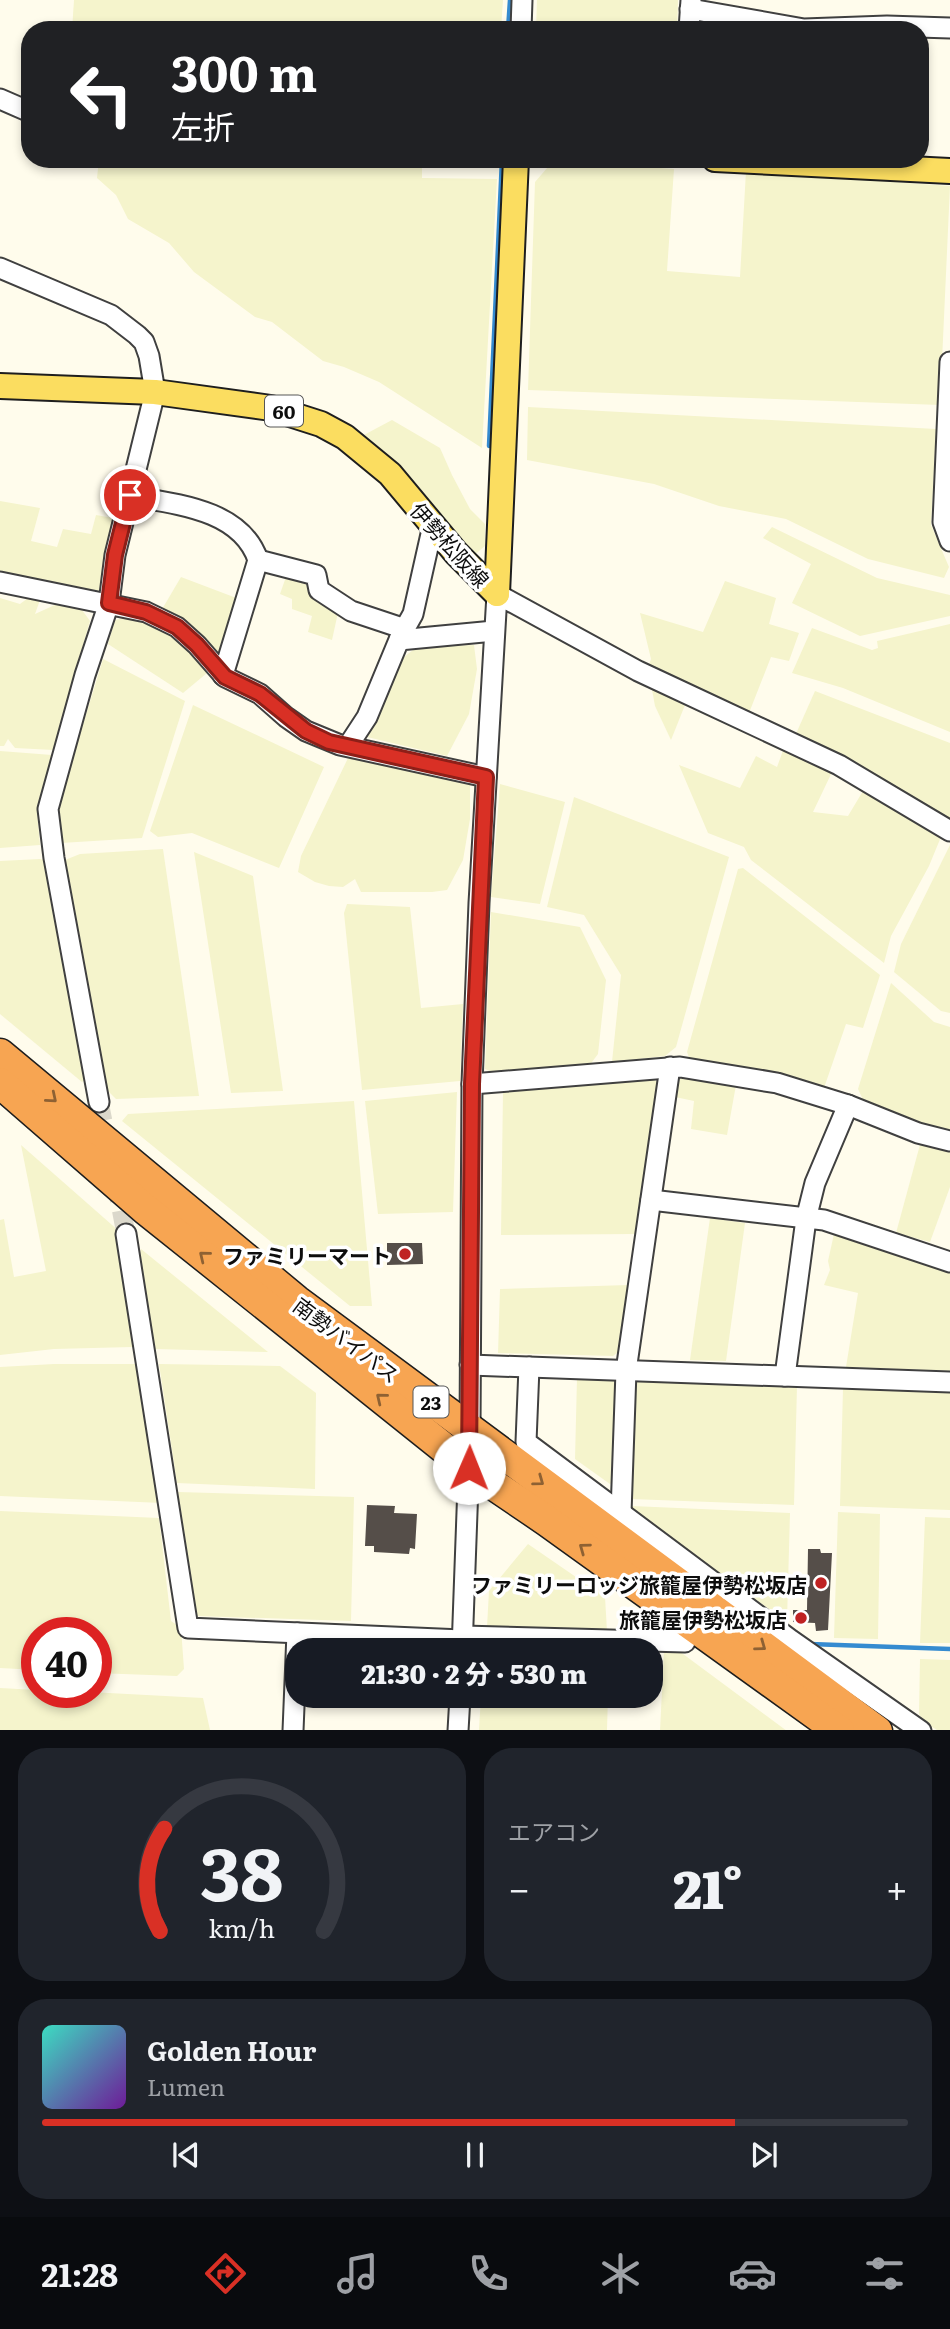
<!DOCTYPE html>
<html lang="ja">
<head>
<meta charset="utf-8">
<style>
	body { margin:0; font-family:Literata,"Noto Sans JP",serif; background:#20242c; color:#f1f3f6; height:100vh; display:flex; flex-direction:column; font-size:26px; white-space:nowrap }
	* { box-sizing:border-box; margin:0 }
	p { font-size:23px; color:#9ea1a6 }
	.icon { flex:none; width:38px; height:38px; fill:none; stroke:currentColor; stroke-width:2; stroke-linecap:round; stroke-linejoin:round }
	.map { position:relative; height:1730px; overflow:hidden }
	.details { display:flex; flex-direction:column; gap:18px; padding:18px; background:#0d0f14; flex:1 }
	.details>* { flex:none }
	.hud { position:absolute; left:21px; top:21px; width:908px; height:147px; border-radius:28px; box-shadow:0 4px 10px #0003; background:#202124; color:#fff; overflow:hidden }
	.speed { position:absolute; left:21px; top:1617px; display:flex; gap:14px; font-size:35px; font-weight:700; text-align:center }
	.speed>* { display:grid; place-content:center; width:91px; height:91px; border-radius:50%; background:#171b24; box-shadow:0 4px 10px #0003; line-height:1 }
	.speed .limit { border:10px solid #d22; background:#fff; color:#111 }
	.pin { position:absolute; display:grid; place-items:center; width:60px; height:60px; color:#fff; margin:-30px; border:4px solid #fff; border-radius:50%; box-shadow:0 2px 7px #0007 }
	.me { position:absolute; width:77px; margin:-38px; rotate:1deg; stroke-linejoin:round; filter:drop-shadow(0 0 5px #0008) }
	.turn { display:flex; align-items:center; gap:24px; height:147px; padding:0 35px; font-size:32px }
	.turn .icon { width:91px; height:91px; stroke-width:2.5 }
	.turn b { display:block; font-size:49px; line-height:60px }
	.big { font-size:52px; font-weight:800; line-height:1.1 }
	.details .card { flex:1; display:flex; flex-direction:column; justify-content:center; gap:10px; min-width:0; padding:0 24px; border-radius:28px; background:#20242c }
	.details .dial { align-items:center; gap:0 }
	.dial svg { height:182px; overflow:visible; fill:none; stroke:#363941; stroke-width:7; stroke-linecap:round; text-anchor:middle }
	.dial text { fill:#f1f3f6; stroke:none }
	.song { display:flex; align-items:center; gap:21px }
	.cover { width:84px; height:84px; border-radius:10px; background:linear-gradient(135deg,hsl(170 70% 55%),hsl(280 70% 35%)) }
	.played { height:7px; border-radius:4px; background:linear-gradient(90deg,#d93025 80%,#363941 80%) }
	.keys { display:flex; justify-content:space-around; direction:ltr }
	.heat { display:flex; justify-content:space-between; align-items:center; font-size:38px; direction:ltr }
	.details .tiles { flex:1; display:grid; gap:18px; grid-template-columns:1fr 1fr }
	.card:last-child { grid-column:span 2 }
	.trip { position:absolute; left:285px; top:1638px; width:378px; height:70px; border-radius:28px; background:#171b24; box-shadow:0 4px 10px #0003; font-weight:800; line-height:70px; text-align:center }
	.dock { display:flex; height:112px; justify-content:space-around; align-items:center; background:#090b0e; color:#9ea1a6 }
	.dock .icon { width:49px; height:49px }
	.dock .current { color:#d93025 }
	.dock b { font-size:32px; color:#f1f3f6 }
	.map>svg:first-child { display:block }
</style>
</head>
<body>
<div class="map">
<svg width="950" height="1731" viewBox="0 0 950 1731">
	<rect width="100%" height="100%" fill="#fffcec"/>
	<g fill="#f5f4cc">
		<path d="M74,0h429l-2,30h-429z"/>
		<path d="M537,0h141l-1,30h-141z"/>
		<path d="M99,159h323v19l75,1 -15,269 -103,-66 -35,-15 -21,-6 -51,-39 -17,-5 -61,-45 -25,-29 -41,-24 -12,-24 -19,-17z"/>
		<path d="M554,160l120,9 -7,102 73,6 6,-106 204,15 -10,219 -412,-15 7,-208z"/>
		<path d="M528,407l408,22 -5,96 18,42 -5,11 -76,-19 -82,-40 -67,-13 -65,-22 -127,-24z"/>
		<path d="M392,420l48,28 12,27 18,34 15,15v22l-12,10 -111,-120z"/>
		<path d="M0,501l40,7 -9,33 26,6 6,-18 28,5 5,-19 22,4 -14,72 -9,5 -95,-19z"/>
		<path d="M772,527l105,51 73,17v21l-90,20 -68,-33 19,-39 -48,-26z"/>
		<path d="M287,574l24,6 28,28 -7,32 -24,-8 4,-16 -20,-7v-10l-12,-5z"/>
		<path d="M181,577l58,22 -19,62 -59,-50z"/>
		<path d="M725,581l51,17 -7,26 30,9 -10,28 -18,-4 -22,56 -101,-45 3,-9 -11,-46 63,19z"/>
		<path d="M0,598l20,6 8,-6 12,2 -5,14 22,-10 25,6 8,11 -37,129 -38,-2 -7,-9 -4,7h-4z"/>
		<path d="M132,616l44,20 31,37 -24,20 -75,-49 7,-24z"/>
		<path d="M950,624v108l-107,-44 -51,-15 20,-45 60,22 6,-2 -1,-7z"/>
		<path d="M474,645l3,24 -8,45 -22,42 -80,-19 37,-80 13,-10z"/>
		<path d="M103,659l82,42 -43,137 -81,5 -4,-31 2,-9z"/>
		<path d="M651,684l36,16 -16,40 -16,-34z"/>
		<path d="M815,691l135,52v82l-155,-89z"/>
		<path d="M193,705l131,62 -45,101 -87,-35 -34,4 -8,-6z"/>
		<path d="M784,748l49,22 -20,42 35,4 18,-30 77,46 -14,34 -38,70 -7,27 -133,-103 -7,-13 -36,-14 -29,-68 61,23 16,-32 21,11z"/>
		<path d="M0,751l52,4 -15,57 3,33 -40,3z"/>
		<path d="M349,756l121,27v36l-7,41 -16,30 -15,2h-71l-6,-13 -12,8 -14,-1 -14,-4 -17,-10 3,-16z"/>
		<path d="M500,784l65,18 -25,102 -49,-7z"/>
		<path d="M574,797l155,60 -53,190 -11,9 -53,6 9,-87 -37,-60 -37,-8z"/>
		<path d="M950,845v168l-9,-2 -47,-39 7,-28z"/>
		<path d="M163,849l36,247 -83,3 -9,-9 -42,-230 15,-6z"/>
		<path d="M194,852l59,24 30,215 -52,2z"/>
		<path d="M40,859l8,2 40,217 -6,4 -82,-68v-153z"/>
		<path d="M743,868l137,107 -17,53 -17,-4 -22,64 -46,-16 -88,-12 -3,-8 51,-183z"/>
		<path d="M347,904l63,3 11,101 42,-4 -3,77 -98,9 -18,-177z"/>
		<path d="M491,912l89,15 26,53 -8,74 -9,12 -95,7 -9,-4z"/>
		<path d="M891,983l43,39 16,5v105l-39,-11 -46,-17 -7,-15z"/>
		<path d="M683,1076l53,9 -9,50 -36,-6 3,-28 -19,-4 2,-14z"/>
		<path d="M651,1077l9,7 -25,150 -134,1 2,-144z"/>
		<path d="M457,1092l-4,120 -75,2 -13,-113z"/>
		<path d="M354,1101l18,205h-22l-228,-185 6,-7z"/>
		<path d="M921,1141l29,8v38l-20,55 -34,-9z"/>
		<path d="M21,1145l99,87 15,113 -3,2 -78,2 -54,6v-135l4,-1 10,58 32,-6z"/>
		<path d="M710,1218l35,5 -19,138 -36,-1z"/>
		<path d="M834,1234l116,37v100l-104,-4 12,-74 -34,-8 6,-15 -2,-9z"/>
		<path d="M141,1249l127,103 -113,-3 -3,-4 -13,-89z"/>
		<path d="M628,1285l-6,64 -9,7 -115,-3 2,-64z"/>
		<path d="M54,1364h87l21,139 -162,-7v-129z"/>
		<path d="M159,1364l121,2 36,27 -1,96 -138,-6z"/>
		<path d="M577,1378l40,2 -3,101 -4,3 -35,-25z"/>
		<path d="M634,1379l163,7 -3,119 -163,-6z"/>
		<path d="M843,1388l107,3v119l-110,-4z"/>
		<path d="M178,1492l176,5 -3,124 -154,-5z"/>
		<path d="M632,1506l158,7 -3,108 -156,-106z"/>
		<path d="M0,1511l159,7 12,103 10,7 3,41 -7,7 -81,-3v-40h-59v37l-37,-2z"/>
		<path d="M838,1512l42,2 -2,125 -44,-1z"/>
		<path d="M925,1517l25,1v125h-30z"/>
		<path d="M528,1544l77,53 2,34 -120,-4 2,-36z"/>
		<path d="M664,1650l15,1 108,80h-127z"/>
		<path d="M920,1659l30,1v70h-13l-13,-8 -5,-8z"/>
		<path d="M0,1688l37,2v2h53l113,6 7,32h-210z"/>
		<path d="M481,1696h127l-1,34h-128z"/>
	</g>
	<g fill="none" stroke-linecap="round" stroke-linejoin="round">
		<g stroke="#358bd0" stroke-width="4.5">
			<path d="M508,30l2,-30"/>
			<path d="M489,446l13,-287"/>
			<path d="M810,1644l140,5"/>
		</g>
	</g>
	<g fill="#554e49">
		<path d="M387,1243h35l1,21 -36,1z"/>
		<path d="M367,1505l28,1 -1,7 23,1 -2,35 -5,-1 -1,6 -35,-2v-6h-9z"/>
		<path d="M808,1549h12l1,4h11l-4,77 -12,1 -1,-8 -22,-1v-12h14z"/>
	</g>
	<g fill="none" stroke-linecap="round" stroke-linejoin="round">
		<g stroke="#dbd8cb" stroke-width="19" stroke-dasharray="19 10" stroke-linecap="butt">
			<path d="M99,1102l9,44"/>
			<path d="M116,1182l10,52"/>
		</g>
		<defs>
			<g id="minor">
				<path d="M690,9l114,20 83,-3 63,2"/>
				<path d="M521,30l1,-30"/>
				<path d="M689,30l2,-30"/>
				<path d="M0,99l30,13"/>
				<path d="M0,268l111,47 26,20 7,7 5,14 6,36 -40,163 -6,48 -24,72 -37,134 6,49 45,244"/>
				<path d="M950,362l-7,160 7,19"/>
				<path d="M130,496c45,8 111,13 128,64l-35,115"/>
				<path d="M258,560l58,15 3,15 32,21 54,18"/>
				<path d="M0,582l146,30 31,15 20,18 28,32 35,17 26,23 20,14 34,14 146,32"/>
				<path d="M400,637l13,-23 20,-89"/>
				<path d="M348,746l19,-29 32,-77 95,-9"/>
				<path d="M472,1084l208,-17 97,16 71,22 70,28 32,8"/>
				<path d="M651,1200l173,20 126,42"/>
				<path d="M126,1234l62,394 274,12"/>
				<path d="M470,1365l480,17"/>
				<path d="M529,1367l-3,75 265,198 130,91"/>
				<path d="M785,1376l21,-157 9,-36 33,-78"/>
				<path d="M621,1513l5,-142 44,-304"/>
				<path d="M463,1636l222,6"/>
				<path d="M462,1650l8,-220 2,-346 7,-181 18,-309 141,77 201,94 111,66"/>
				<path d="M293,1731l4,-98"/>
				<path d="M458,1731l2,-35"/>
			</g>
			<g id="major">
				<path d="M715,159l235,12"/>
				<path d="M0,386l155,6 116,16 50,16 24,13 45,37 66,79 41,41"/>
				<path d="M497,594l19,-435"/>
			</g>
			<g id="highway">
				<path d="M0,1054l297,247 580,430"/>
				<path d="M0,1083l145,126 324,259 78,53 292,210"/>
			</g>
		</defs>
		<use href="#minor" stroke="#404040" stroke-width="23"/>
		<use href="#major" stroke="#1e1e1e" stroke-width="28"/>
		<use href="#highway" stroke="#1e1e1e" stroke-width="33"/>
		<use href="#minor" stroke="#fff" stroke-width="19"/>
		<use href="#major" stroke="#fbdd60" stroke-width="24"/>
		<use href="#highway" stroke="#f7a552" stroke-width="30"/>
	</g>
	<defs><path id="oneway-chevron" d="M-2-3.5L2.5 0L-2 3.5" fill="none" stroke-width="1.6" stroke-linecap="round" stroke-linejoin="round" transform="scale(1.75)"/></defs>
	<g stroke="#8e6133">
		<use href="#oneway-chevron" transform="translate(52 1098) rotate(40)"/>
		<use href="#oneway-chevron" transform="translate(204 1256) rotate(-141)"/>
		<use href="#oneway-chevron" transform="translate(381 1398) rotate(-141)"/>
		<use href="#oneway-chevron" transform="translate(539 1481) rotate(36)"/>
		<use href="#oneway-chevron" transform="translate(584 1548) rotate(-144)"/>
		<use href="#oneway-chevron" transform="translate(761 1646) rotate(36)"/>
	</g>
	<g fill="none" stroke-linecap="round" stroke-linejoin="round">
		<defs>
			<path id="route" d="M130,495l-15,60 -6,48 37,9 31,15 20,18 28,32 35,17 46,37 23,11 157,35 -14,307 -3,384"/>
		</defs>
		<use href="#route" stroke="#8d1f18" stroke-width="18"/>
		<use href="#route" stroke="#d93025" stroke-width="12"/>
	</g>
	<g fill="#bf2222" stroke="#fff" stroke-width="2.5">
		<circle cx="405" cy="1254" r="7"/>
		<circle cx="821" cy="1583" r="7"/>
		<circle cx="801" cy="1618" r="7"/>
	</g>
	<g text-anchor="middle" dominant-baseline="central" stroke-width="7" stroke-linejoin="round" paint-order="stroke">
		<g fill="#fff" stroke="#565656" stroke-width="2">
			<rect x="265" y="395.5" width="38" height="31" rx="5"/>
			<rect x="413.5" y="1386.5" width="35" height="31" rx="5"/>
		</g>
		<g font-size="19" font-weight="bold" fill="#0d0d0d">
			<text x="284" y="411">60</text>
			<text x="431" y="1402">23</text>
		</g>
		<g font-size="21" fill="#0d0d0d" stroke="#fff">
			<text transform="translate(451 544) rotate(48)">伊勢松阪線</text>
			<text transform="translate(347 1339) rotate(37)">南勢バイパス</text>
		</g>
		<g font-size="21" font-weight="bold" fill="#0d0d0d" stroke="#fff" text-anchor="end">
			<text x="391" y="1254">ファミリーマート</text>
			<text x="807" y="1583">ファミリーロッジ旅籠屋伊勢松坂店</text>
			<text x="787" y="1618">旅籠屋伊勢松坂店</text>
		</g>
	</g>
</svg>
<div class="speed"><div class="limit">40</div></div>
<div class="pin" style="left:130px;top:495px;background:#d93025"><svg class="icon" aria-label="arrive" viewBox="0 0 24 24"><path d="M6 21V4h12l-3 4 3 4H6"/></svg></div>
<svg class="me" style="left:469px;top:1468px" viewBox="-20 -20 40 40"><circle r="19" fill="#fff"/><path d="M0-13L10 11 0 6-10 11z" fill="#d93025"/></svg>
<div class="trip">21:30 · 2 分 · 530 m</div>
<div class="hud">
<div class="turn"><svg class="icon" aria-label="left" viewBox="0 0 24 24"><path d="M17 20v-9H6M10 6l-5 5 5 5"/></svg><div><b>300 m</b>左折</div></div>
</div>
</div>
<section class="details">
<div class="tiles">
<div class="card dial"><svg viewBox="0 0 100 80">
<path d="M14 69A42 42 0 1 1 86 69"/>
<path d="M14 69A42 42 0 0 1 16 24" stroke="#d93025"/>
<text x="50" y="56" font-size="32" font-weight="700">38</text>
<text x="50" y="72" font-size="11">km/h</text>
</svg></div>
<div class="card"><p>エアコン</p>
<div class="heat"><a>−</a><b class="big">21°</b><a>+</a></div>
</div>
<div class="card">
<div class="song"><i class="cover"></i><div><b>Golden Hour</b><p>Lumen</p></div></div>
<div class="played"></div>
<div class="keys"><svg class="icon" aria-label="previous" viewBox="0 0 24 24"><path d="M18 5L8 12l10 7zM5 5v14"/></svg><svg class="icon" aria-label="pause" viewBox="0 0 24 24"><path d="M8 5v14M16 5v14"/></svg><svg class="icon" aria-label="next" viewBox="0 0 24 24"><path d="M6 5l10 7-10 7zM19 5v14"/></svg></div>
</div>
</div>
</section>
<nav class="dock">
<b>21:28</b>
<svg class="icon current" aria-label="directions" viewBox="0 0 24 24"><path d="M12 3l9 9-9 9-9-9zM9 14v-3h6M13 9l2 2-2 2"/></svg>
<svg class="icon" aria-label="music" viewBox="0 0 24 24"><path d="M9 18V5l10-2v13"/><circle cx="6" cy="18" r="3"/><circle cx="16" cy="16" r="3"/></svg>
<svg class="icon" aria-label="phone" viewBox="0 0 24 24"><path d="M5 4h4l2 5-3 2q2 4 5 5l2-3 5 2v4C11 20 4 13 5 4z"/></svg>
<svg class="icon" aria-label="climate" viewBox="0 0 24 24"><path d="M12 3v18M4 7l16 10M4 17L20 7"/></svg>
<svg class="icon" aria-label="car" viewBox="0 0 24 24"><path d="M5 17H2v-5l4-1 3-4h7l3 4 3 1v5h-3M9 17h6M6 11h13"/><circle cx="7" cy="17" r="2"/><circle cx="17" cy="17" r="2"/></svg>
<svg class="icon" aria-label="filters" viewBox="0 0 24 24"><path d="M4 7h16M4 17h16"/><circle cx="9" cy="7" r="2"/><circle cx="15" cy="17" r="2"/></svg>
</nav>
</body>
</html>
